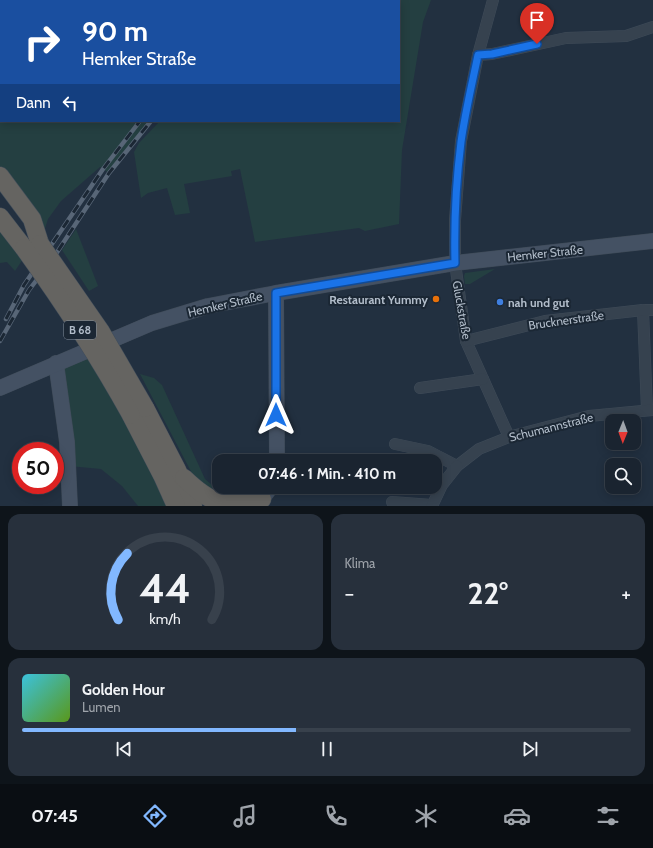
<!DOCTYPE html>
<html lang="de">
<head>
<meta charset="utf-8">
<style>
	body { margin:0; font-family:Cabin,sans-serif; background:#27303c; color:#f1f3f6; height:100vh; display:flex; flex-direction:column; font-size:15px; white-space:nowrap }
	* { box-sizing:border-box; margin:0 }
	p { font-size:13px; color:#9fa4ab }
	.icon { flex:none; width:22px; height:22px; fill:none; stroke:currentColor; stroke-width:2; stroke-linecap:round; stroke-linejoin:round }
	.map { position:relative; height:506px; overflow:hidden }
	.side { display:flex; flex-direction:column; gap:8px; padding:8px; background:#0e141a; flex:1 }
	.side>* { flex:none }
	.hud { position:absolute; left:0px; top:0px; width:400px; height:122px; box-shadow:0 2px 10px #0003,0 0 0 1px #38414c; background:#1a4fa0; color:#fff; overflow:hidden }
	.needle { width:26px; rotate:181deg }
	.fabs { position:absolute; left:605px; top:414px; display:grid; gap:8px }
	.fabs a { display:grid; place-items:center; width:36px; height:36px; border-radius:8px; background:#1a2430; box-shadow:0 2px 10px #0003,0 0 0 1px #38414c; font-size:20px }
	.speed { position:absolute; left:12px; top:442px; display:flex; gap:8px; font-size:20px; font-weight:700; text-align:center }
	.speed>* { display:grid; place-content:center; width:52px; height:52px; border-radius:50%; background:#1a2430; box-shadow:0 2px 10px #0003,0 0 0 1px #38414c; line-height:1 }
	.speed .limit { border:6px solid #d22; background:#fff; color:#111 }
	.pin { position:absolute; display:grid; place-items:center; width:34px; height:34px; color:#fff; margin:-41px -17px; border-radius:50% 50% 50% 0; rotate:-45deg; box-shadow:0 0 4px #0007 }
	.pin .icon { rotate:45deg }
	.me { position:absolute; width:44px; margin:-22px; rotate:0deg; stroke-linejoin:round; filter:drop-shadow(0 0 3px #0008) }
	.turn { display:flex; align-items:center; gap:14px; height:84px; padding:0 16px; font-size:18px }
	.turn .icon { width:52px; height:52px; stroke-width:2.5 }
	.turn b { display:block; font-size:28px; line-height:34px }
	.then { display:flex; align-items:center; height:38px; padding:0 16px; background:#0003; gap:8px; font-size:15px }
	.big { font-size:30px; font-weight:800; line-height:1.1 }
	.side .widget { flex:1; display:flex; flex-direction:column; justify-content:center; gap:6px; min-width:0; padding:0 14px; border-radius:12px; background:#27303c }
	.side .dial { align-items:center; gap:0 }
	.dial svg { height:104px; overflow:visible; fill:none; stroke:#38414c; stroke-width:7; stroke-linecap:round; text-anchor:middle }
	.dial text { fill:#f1f3f6; stroke:none }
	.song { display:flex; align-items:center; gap:12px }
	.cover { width:48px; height:48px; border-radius:6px; background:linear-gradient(135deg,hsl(190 70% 55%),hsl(90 70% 35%)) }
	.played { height:4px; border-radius:2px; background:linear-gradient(90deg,#82b8ff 45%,#38414c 45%) }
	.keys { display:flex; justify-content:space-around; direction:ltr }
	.heat { display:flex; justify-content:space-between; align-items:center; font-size:22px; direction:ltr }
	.side .tiles { flex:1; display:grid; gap:8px; grid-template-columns:1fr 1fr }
	.widget:last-child { grid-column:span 2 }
	.trip { position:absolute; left:212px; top:454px; width:230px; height:40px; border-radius:12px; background:#1a2430; box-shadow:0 2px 10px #0003,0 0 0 1px #38414c; font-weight:800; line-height:40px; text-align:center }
	.tab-bar { display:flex; height:64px; justify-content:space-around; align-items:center; background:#0a0e13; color:#9fa4ab }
	.tab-bar .icon { width:28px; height:28px }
	.tab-bar .on { color:#82b8ff }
	.tab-bar b { font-size:18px; color:#f1f3f6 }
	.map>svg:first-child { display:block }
</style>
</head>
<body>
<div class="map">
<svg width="653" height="506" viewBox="0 0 653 506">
	<rect width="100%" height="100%" fill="#223040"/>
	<g fill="#243f41">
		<path d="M0,0l51,1h-50v120h150l-42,52 -9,-6 -39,34 -13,18 -8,25 -40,-67z"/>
		<path d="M296,0h135l-8,22 -21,128 -3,74 -34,7 -6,-3 -104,14 -15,-73 -9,2 1,5 -48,8 6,29 -15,2 -8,-27 -19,5 -7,5 -7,-46 5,-9 21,-22h239v-120h-104z"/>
		<path d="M0,216l27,37 -12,18 -8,-9 -7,1z"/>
		<path d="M76,229l22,57 -9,5 -27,-41z"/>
		<path d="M495,269l-25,15h-5l-1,-8 1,-3z"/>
		<path d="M92,348l82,158h-36l-16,-20 -21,-17 -32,-3 -13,-103z"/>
		<path d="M140,374l14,4 8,7 43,94 7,6 12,6 9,2 16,-6h10l-9,8 -28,4 -25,-16z"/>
	</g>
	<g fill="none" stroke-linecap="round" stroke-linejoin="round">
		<defs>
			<g id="minor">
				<path d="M493,0l-15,55 -17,86 -6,79v43l11,78 43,96"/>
				<path d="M478,55l14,-1 74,-16 60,-2 27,-9"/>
				<path d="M643,310l4,100"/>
				<path d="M466,341l79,-20 98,-11h10"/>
				<path d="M420,388l63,-9"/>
				<path d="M395,444l33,7 29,15 22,-17 30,-12 80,-21 64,-6"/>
				<path d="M392,502l40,3"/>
				<path d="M432,506l10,-21 15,-19"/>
			</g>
			<g id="secondary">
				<path d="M276,293l1,168"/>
				<path d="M56,363l11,79 3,64"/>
				<path d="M0,388l152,-65 56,-17 68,-13 179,-30 198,-22"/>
				<path d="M262,499l9,-12"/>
			</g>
			<g id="trunk">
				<path d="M0,176l32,43 8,25"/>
				<path d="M0,217l24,31"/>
				<path d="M145,408l32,62 16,36"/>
				<path d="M131,415l32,62 13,29"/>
				<path d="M184,478c29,28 39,28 78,21"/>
			</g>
		</defs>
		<use href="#minor" stroke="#3f4b58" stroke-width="12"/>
		<use href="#secondary" stroke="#3f4b58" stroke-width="16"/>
		<use href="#trunk" stroke="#414d5a" stroke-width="19"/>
		<use href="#minor" stroke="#36424f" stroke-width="11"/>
		<use href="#secondary" stroke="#445163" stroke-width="15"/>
		<use href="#trunk" stroke="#656461" stroke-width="18"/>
		<defs>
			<g id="rail">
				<path d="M273,1l1,-1"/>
				<path d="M286,1l2,-1"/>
				<path d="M6,319l18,-34 79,-116 37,-48"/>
				<path d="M0,341l29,-51 23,-30 57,-87 42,-52"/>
			</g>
		</defs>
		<use href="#rail" stroke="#586677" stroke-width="4.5"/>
		<use href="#rail" stroke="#1b2734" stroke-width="3" stroke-dasharray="9" stroke-linecap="butt"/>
		<defs>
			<g id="trunk-bridge">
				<path d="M40,244l61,88 44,76"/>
				<path d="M24,248c39,54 75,109 107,167"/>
			</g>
		</defs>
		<use href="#trunk-bridge" stroke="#414d5a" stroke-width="19" stroke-linecap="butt"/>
		<use href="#trunk-bridge" stroke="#656461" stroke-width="18"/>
	</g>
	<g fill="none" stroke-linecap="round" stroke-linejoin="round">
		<defs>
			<path id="route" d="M276,415v-122l179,-30c-1,-40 1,-81 6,-121 4,-29 11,-58 17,-87l14,-1 45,-10"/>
		</defs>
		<use href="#route" stroke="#114b97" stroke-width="10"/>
		<use href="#route" stroke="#1a73e8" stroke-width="7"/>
	</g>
	<circle fill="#e8710a" stroke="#1b2734" stroke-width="1.5" cx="436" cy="299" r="4"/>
	<circle fill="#3f7fe0" stroke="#1b2734" stroke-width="1.5" cx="500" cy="302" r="4"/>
	<g text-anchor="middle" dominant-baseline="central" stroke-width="4" stroke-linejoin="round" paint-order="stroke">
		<rect fill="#1b2734" stroke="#85909d" stroke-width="1" x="64" y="321" width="32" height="18" rx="3"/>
		<g font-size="11" font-weight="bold" fill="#b2bdca">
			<text x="80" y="330">B 68</text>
		</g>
		<g font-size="12" fill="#b2bdca" stroke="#1b2734">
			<text transform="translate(545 253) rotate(-6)">Hemker Straße</text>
			<text transform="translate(225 304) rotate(-13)">Hemker Straße</text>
			<text transform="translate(462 310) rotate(80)">Gluckstraße</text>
			<text transform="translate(566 320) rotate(-8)">Brucknerstraße</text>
			<text transform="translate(551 427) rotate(-14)">Schumannstraße</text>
		</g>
		<g font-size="12" font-weight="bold" fill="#b2bdca" stroke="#1b2734" text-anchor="end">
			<text x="428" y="299">Restaurant Yummy</text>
			<text x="508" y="302" text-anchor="start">nah und gut</text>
		</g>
	</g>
</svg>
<div class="fabs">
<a><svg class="needle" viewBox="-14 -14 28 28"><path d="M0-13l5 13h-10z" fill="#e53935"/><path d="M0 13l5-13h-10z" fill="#9fa4ab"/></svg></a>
<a><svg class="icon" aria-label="search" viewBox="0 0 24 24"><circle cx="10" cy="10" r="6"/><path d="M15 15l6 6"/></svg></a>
</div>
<div class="speed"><div class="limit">50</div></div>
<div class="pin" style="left:537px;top:44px;background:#d93025"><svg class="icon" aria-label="arrive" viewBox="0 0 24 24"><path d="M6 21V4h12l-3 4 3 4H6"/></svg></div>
<svg class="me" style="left:276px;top:415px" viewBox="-20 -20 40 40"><path d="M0-17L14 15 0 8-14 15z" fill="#1a73e8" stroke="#fff" stroke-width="4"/></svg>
<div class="trip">07:46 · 1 Min. · 410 m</div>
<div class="hud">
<div class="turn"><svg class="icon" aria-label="right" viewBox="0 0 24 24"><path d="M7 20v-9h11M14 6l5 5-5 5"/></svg><div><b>90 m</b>Hemker Straße</div></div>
<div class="then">Dann<svg class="icon" aria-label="left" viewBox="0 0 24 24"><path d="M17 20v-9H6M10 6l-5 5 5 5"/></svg></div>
</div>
</div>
<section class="side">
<div class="tiles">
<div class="widget dial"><svg viewBox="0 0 100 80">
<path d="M14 69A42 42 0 1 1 86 69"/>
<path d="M14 69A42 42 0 0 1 21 18" stroke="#82b8ff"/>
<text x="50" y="56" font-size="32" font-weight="700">44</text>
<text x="50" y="72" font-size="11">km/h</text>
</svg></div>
<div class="widget"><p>Klima</p>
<div class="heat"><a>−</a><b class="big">22°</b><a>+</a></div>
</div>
<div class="widget">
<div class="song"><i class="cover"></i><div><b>Golden Hour</b><p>Lumen</p></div></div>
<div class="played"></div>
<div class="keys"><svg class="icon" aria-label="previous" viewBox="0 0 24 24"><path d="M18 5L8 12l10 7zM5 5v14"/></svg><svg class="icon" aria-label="pause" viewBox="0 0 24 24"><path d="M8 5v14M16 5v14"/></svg><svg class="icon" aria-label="next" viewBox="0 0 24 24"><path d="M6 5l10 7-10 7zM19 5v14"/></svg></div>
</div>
</div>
</section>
<nav class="tab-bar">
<b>07:45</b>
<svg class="icon on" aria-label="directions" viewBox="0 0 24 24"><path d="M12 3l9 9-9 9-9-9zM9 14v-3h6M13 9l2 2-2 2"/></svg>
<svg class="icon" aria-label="music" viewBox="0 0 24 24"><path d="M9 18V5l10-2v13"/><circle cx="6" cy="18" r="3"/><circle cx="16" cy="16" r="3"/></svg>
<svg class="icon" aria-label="phone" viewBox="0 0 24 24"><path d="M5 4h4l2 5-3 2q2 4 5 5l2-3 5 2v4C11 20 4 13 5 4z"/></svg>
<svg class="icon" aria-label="climate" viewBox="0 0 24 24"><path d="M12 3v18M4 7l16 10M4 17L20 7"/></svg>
<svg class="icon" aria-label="car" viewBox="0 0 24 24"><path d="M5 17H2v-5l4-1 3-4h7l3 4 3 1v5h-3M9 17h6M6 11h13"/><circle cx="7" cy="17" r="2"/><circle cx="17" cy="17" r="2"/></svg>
<svg class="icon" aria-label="filters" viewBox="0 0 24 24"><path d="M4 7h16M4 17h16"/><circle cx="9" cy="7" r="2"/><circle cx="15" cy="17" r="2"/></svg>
</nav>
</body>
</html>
